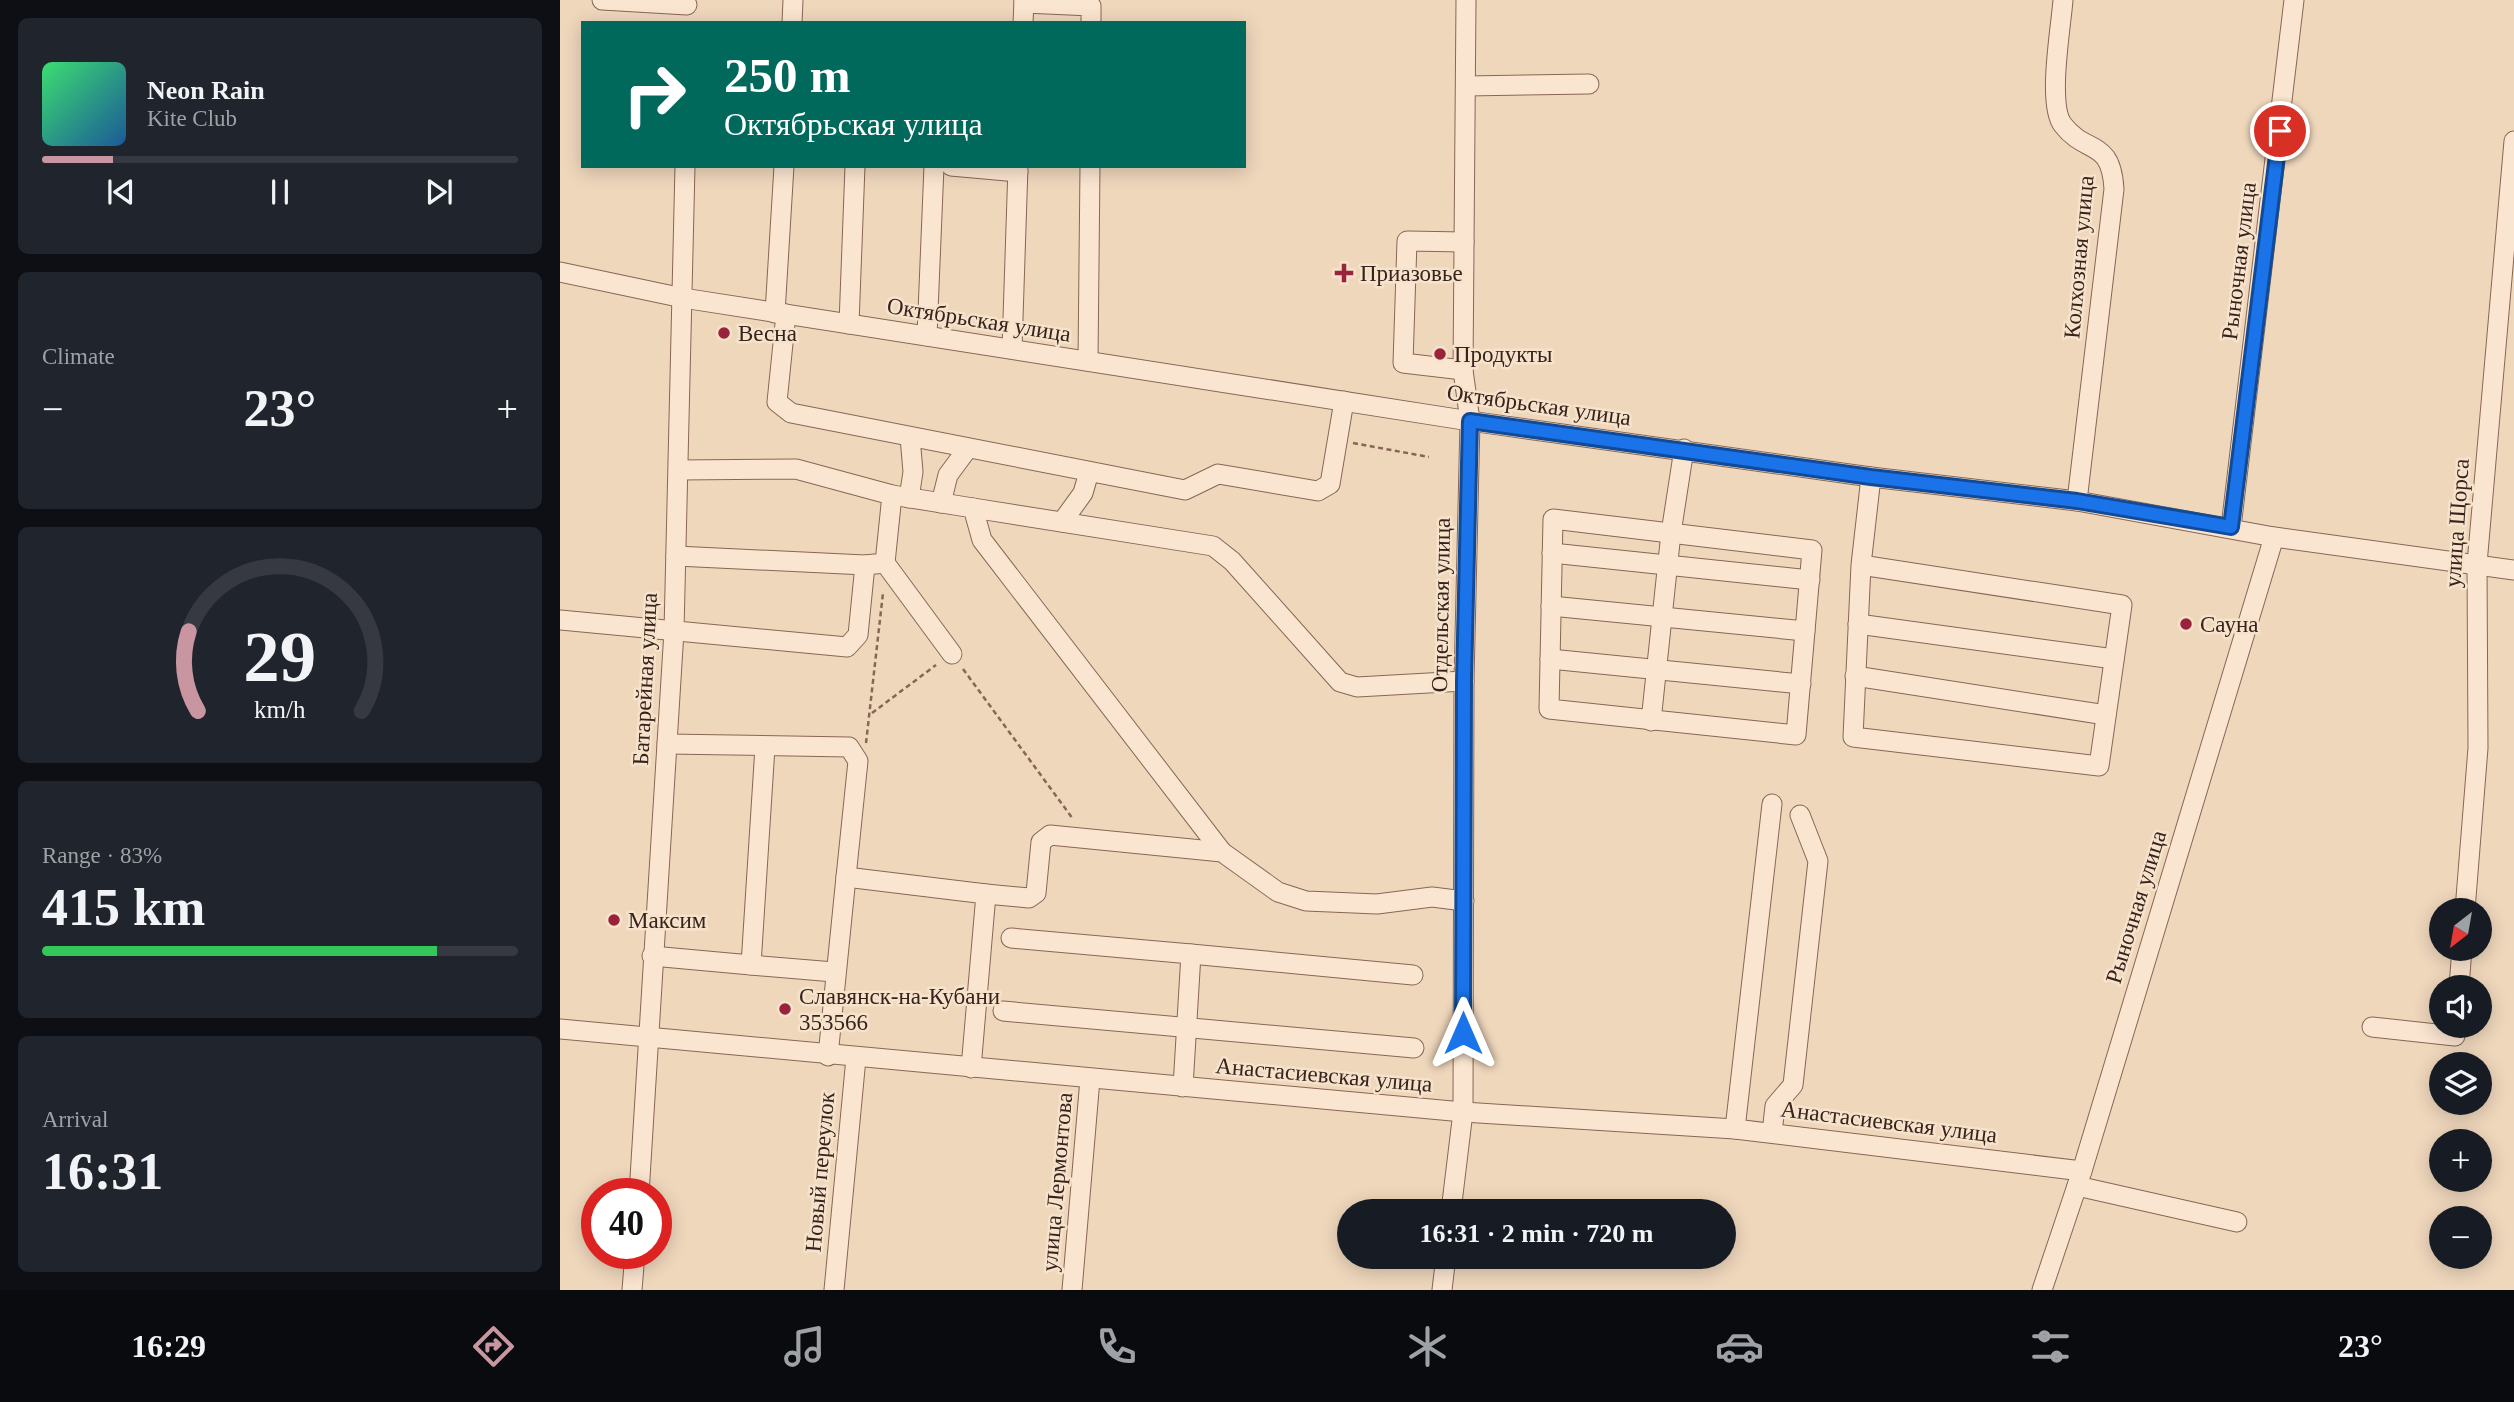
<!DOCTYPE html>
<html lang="en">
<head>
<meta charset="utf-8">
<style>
	body { margin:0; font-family:"Times New Roman",serif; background:#20242c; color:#f1f3f6; height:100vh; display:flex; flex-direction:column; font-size:26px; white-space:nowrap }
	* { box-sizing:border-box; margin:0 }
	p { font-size:23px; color:#9ea1a6 }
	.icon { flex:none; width:38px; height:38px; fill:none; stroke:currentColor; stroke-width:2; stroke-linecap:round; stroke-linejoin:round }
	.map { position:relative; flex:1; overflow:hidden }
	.side { display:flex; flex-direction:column; gap:18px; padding:18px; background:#0d0f14; width:560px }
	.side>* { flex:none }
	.guide { position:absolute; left:21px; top:21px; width:665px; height:147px; border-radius:0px; box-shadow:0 4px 18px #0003; background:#00695c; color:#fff; overflow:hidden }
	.needle { width:46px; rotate:211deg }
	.fabs { position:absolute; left:1869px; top:898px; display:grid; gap:14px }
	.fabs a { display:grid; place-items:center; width:63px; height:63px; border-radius:50%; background:#171b24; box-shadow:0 4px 18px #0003; font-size:35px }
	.speed { position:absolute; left:21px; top:1178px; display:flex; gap:14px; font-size:35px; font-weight:700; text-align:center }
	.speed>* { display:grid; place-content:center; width:91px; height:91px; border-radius:50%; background:#171b24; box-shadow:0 4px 18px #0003; line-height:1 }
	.speed .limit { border:10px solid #d22; background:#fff; color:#111 }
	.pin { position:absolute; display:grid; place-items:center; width:60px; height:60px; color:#fff; margin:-30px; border:4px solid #fff; border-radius:50%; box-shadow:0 2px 7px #0007 }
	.me { position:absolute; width:77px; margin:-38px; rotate:0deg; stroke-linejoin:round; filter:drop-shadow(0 0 5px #0008) }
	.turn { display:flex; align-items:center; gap:24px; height:147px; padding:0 28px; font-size:32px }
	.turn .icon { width:91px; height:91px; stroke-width:2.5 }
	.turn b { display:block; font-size:49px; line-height:60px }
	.big { font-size:52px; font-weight:800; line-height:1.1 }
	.side .tile { flex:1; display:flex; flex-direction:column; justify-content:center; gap:10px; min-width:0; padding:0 24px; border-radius:10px; background:#20242c }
	.side .dial { align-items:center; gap:0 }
	.dial svg { height:182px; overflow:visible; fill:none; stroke:#363941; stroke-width:7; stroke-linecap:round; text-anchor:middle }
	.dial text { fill:#f1f3f6; stroke:none }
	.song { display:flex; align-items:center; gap:21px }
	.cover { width:84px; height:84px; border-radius:10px; background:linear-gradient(135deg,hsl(140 70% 55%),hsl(210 70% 35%)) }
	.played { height:7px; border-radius:4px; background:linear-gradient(90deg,#c995a1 15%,#363941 15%) }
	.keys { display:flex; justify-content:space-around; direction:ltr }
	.heat { display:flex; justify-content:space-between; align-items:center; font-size:38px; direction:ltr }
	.charge { height:10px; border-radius:5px; background:linear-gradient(90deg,#34c759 83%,#363941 0) }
	.trip { position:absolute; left:777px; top:1199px; width:399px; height:70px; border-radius:35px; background:#171b24; box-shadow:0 4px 18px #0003; font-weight:800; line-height:70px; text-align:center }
	.tabs { display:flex; height:112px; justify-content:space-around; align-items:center; background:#090b0e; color:#9ea1a6 }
	.tabs .icon { width:49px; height:49px }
	.tabs .current { color:#c995a1 }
	.tabs b { font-size:32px; color:#f1f3f6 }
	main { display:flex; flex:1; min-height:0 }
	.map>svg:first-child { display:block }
</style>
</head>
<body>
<main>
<section class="side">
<div class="tile">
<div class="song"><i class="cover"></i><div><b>Neon Rain</b><p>Kite Club</p></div></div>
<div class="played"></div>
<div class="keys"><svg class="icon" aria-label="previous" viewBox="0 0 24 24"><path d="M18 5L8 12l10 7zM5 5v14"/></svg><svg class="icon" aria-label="pause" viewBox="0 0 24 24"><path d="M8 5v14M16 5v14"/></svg><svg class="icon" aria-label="next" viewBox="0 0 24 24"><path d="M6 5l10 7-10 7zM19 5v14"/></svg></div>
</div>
<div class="tile"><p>Climate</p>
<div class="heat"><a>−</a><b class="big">23°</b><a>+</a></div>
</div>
<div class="tile dial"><svg viewBox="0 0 100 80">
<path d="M14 69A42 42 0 1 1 86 69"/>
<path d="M14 69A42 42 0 0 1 10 34" stroke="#c995a1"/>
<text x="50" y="56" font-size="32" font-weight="700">29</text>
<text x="50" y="72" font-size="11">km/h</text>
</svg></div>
<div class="tile"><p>Range · 83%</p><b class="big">415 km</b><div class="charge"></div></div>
<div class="tile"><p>Arrival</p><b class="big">16:31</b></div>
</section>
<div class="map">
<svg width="1954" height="1290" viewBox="0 0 1954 1290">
	<rect width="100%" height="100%" fill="#efd7bc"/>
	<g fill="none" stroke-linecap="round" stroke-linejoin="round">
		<defs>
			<g id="minor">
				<path d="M42,0l85,5"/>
				<path d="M1503,0c-2,27 -16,105 0,125 23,30 48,13 51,64l-37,312"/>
				<path d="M464,3l67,3v17"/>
				<path d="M232,23l1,-23"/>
				<path d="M463,23l1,-23"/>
				<path d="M906,86l123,-2"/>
				<path d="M391,166l67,6"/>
				<path d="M0,272l123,26 787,123 401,56 206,24 197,36 240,33"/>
				<path d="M215,313l9,-147"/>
				<path d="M226,314l-9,88 14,11 394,77 33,-16 100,17 12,-7 14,-83"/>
				<path d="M289,324l6,-158"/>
				<path d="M367,336l7,-170"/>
				<path d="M452,349l6,-183"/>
				<path d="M528,361l2,-195"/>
				<path d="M903,370l-60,-7 4,-122 57,1"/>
				<path d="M332,495l81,13 9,32 240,312"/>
				<path d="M349,498l4,-26 -3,-35"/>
				<path d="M381,503l7,-28 20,-27"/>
				<path d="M413,508l240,38 19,15 108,121 17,5 107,-6"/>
				<path d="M993,519l259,31 -16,185 -247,-26z"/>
				<path d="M502,522l21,-29 6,-21"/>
				<path d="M1671,527l63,-527"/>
				<path d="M992,553l258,27"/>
				<path d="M116,556l189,9"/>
				<path d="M325,563l67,91"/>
				<path d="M1301,565l261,40 -23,161 -246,-29 8,-172 10,-88"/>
				<path d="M991,606l254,25"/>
				<path d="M0,620l287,27 11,-12 7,-70 20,-2 7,-68 -96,-26 -117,1"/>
				<path d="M1298,624l256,35"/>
				<path d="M990,659l251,25"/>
				<path d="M1295,676l251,39"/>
				<path d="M1091,721l20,-188 13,-84"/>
				<path d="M107,744l182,3 9,14 -12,116 140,17 -15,174"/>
				<path d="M426,894l43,4 7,-5 5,-51 9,-7 172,17 56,40 28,9 71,3 55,-7 32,4"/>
				<path d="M1905,910l13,-162 -1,-184 37,-423"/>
				<path d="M451,938l180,16 -8,133"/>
				<path d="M631,954l222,21"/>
				<path d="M92,956l99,9 14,-218"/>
				<path d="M191,965l83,7"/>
				<path d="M1899,987l3,-39"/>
				<path d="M443,1011l411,37"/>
				<path d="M1812,1027l83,9 1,-10"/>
				<path d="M0,1029l903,83 272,17 347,42"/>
				<path d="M268,1056l18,-179"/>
				<path d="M1175,1129l37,-325"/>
				<path d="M1212,1133l3,-27 18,-21 25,-224 -18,-46"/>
				<path d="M1517,1186l160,36"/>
				<path d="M79,1194l35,-563 11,-465"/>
				<path d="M891,1211l12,-99 1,-431 6,-260 -7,-51 3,-370"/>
				<path d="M72,1290l3,-37"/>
				<path d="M274,1290l22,-232"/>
				<path d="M512,1290l18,-211"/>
				<path d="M882,1290l4,-34"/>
				<path d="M1482,1290l40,-119 192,-634"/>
			</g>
		</defs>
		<use href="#minor" stroke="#865" stroke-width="21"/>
		<g stroke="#865" stroke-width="2.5" stroke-dasharray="5 3.5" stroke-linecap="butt">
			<path d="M793,443l76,14"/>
			<path d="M403,669l110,150"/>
			<path d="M312,713l64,-48"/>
			<path d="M306,743l17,-150"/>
		</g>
		<use href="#minor" stroke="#fae5d0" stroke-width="19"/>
	</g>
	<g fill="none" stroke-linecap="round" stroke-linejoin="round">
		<defs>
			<path id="route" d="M903,1033l1,-352 6,-260 401,56 206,24 154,26 49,-396"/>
		</defs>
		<use href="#route" stroke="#114b97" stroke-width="18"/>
		<use href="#route" stroke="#1a73e8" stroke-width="12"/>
	</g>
	<g fill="#99233a" stroke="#f7e2cc" stroke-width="2.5">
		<path d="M780.5 262.5h7v7h7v7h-7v7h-7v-7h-7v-7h7z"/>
		<circle cx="164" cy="333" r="7"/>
		<circle cx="880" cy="354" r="7"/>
		<circle cx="1626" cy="624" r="7"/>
		<circle cx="54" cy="920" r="7"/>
		<circle cx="225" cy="1009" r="7"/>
	</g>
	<g text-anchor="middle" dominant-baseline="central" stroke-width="5" stroke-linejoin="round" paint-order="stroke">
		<g font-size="23" fill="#36231b" stroke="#f7e2cc">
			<text transform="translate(1519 257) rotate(-85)">Колхозная улица</text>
			<text transform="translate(1679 261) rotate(-83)">Рыночная улица</text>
			<text transform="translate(419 320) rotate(9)">Октябрьская улица</text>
			<text transform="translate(979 405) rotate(8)">Октябрьская улица</text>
			<text transform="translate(1897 523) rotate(-86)">улица Щорса</text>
			<text transform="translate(881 605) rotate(-89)">Отдельская улица</text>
			<text transform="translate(85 679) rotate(-87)">Батарейная улица</text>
			<text transform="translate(1576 907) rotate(-73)">Рыночная улица</text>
			<text transform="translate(764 1075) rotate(5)">Анастасиевская улица</text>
			<text transform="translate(1329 1122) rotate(7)">Анастасиевская улица</text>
			<text transform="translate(260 1172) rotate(-85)">Новый переулок</text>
			<text transform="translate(497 1182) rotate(-85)">улица Лермонтова</text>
		</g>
		<g font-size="23" fill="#36231b" stroke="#f7e2cc" text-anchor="start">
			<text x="800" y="273">Приазовье</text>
			<text x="178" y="333">Весна</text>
			<text x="894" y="354">Продукты</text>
			<text x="1640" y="624">Сауна</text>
			<text x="68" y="920">Максим</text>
			<text x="239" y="996">Славянск-на-Кубани<tspan x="239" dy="26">353566</tspan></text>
		</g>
	</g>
</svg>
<div class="fabs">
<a><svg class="needle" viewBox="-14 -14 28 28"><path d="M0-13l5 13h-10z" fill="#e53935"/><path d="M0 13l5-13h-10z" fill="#9ea1a6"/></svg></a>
<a><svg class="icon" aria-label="sound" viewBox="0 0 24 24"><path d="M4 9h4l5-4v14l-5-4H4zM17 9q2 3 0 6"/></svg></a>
<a><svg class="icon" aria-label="layers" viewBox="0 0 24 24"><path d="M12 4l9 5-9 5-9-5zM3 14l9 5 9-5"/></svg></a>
<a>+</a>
<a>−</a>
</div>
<div class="speed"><div class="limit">40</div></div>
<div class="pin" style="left:1720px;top:131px;background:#d93025"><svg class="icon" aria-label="arrive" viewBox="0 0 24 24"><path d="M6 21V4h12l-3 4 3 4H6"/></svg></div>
<svg class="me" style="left:903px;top:1033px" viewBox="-20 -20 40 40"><path d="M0-17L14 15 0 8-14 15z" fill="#1a73e8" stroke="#fff" stroke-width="4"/></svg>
<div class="trip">16:31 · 2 min · 720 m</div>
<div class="guide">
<div class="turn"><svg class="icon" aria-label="right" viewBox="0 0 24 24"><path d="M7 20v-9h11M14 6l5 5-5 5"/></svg><div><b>250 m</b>Октябрьская улица</div></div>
</div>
</div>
</main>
<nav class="tabs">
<b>16:29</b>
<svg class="icon current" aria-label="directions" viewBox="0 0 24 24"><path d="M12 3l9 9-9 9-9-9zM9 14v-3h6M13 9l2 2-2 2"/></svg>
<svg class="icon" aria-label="music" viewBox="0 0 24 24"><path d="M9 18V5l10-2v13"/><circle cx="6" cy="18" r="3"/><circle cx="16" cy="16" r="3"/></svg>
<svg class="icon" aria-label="phone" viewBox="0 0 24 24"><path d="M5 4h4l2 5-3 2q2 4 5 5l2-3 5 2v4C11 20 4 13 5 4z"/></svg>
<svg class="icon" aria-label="climate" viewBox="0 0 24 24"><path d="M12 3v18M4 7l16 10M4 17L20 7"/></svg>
<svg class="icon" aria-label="car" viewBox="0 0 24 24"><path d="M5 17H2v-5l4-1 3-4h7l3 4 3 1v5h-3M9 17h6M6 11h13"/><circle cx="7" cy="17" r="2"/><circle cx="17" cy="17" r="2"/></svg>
<svg class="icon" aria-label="filters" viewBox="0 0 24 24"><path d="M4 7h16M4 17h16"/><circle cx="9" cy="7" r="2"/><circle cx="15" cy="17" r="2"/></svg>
<b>23°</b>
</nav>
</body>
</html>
